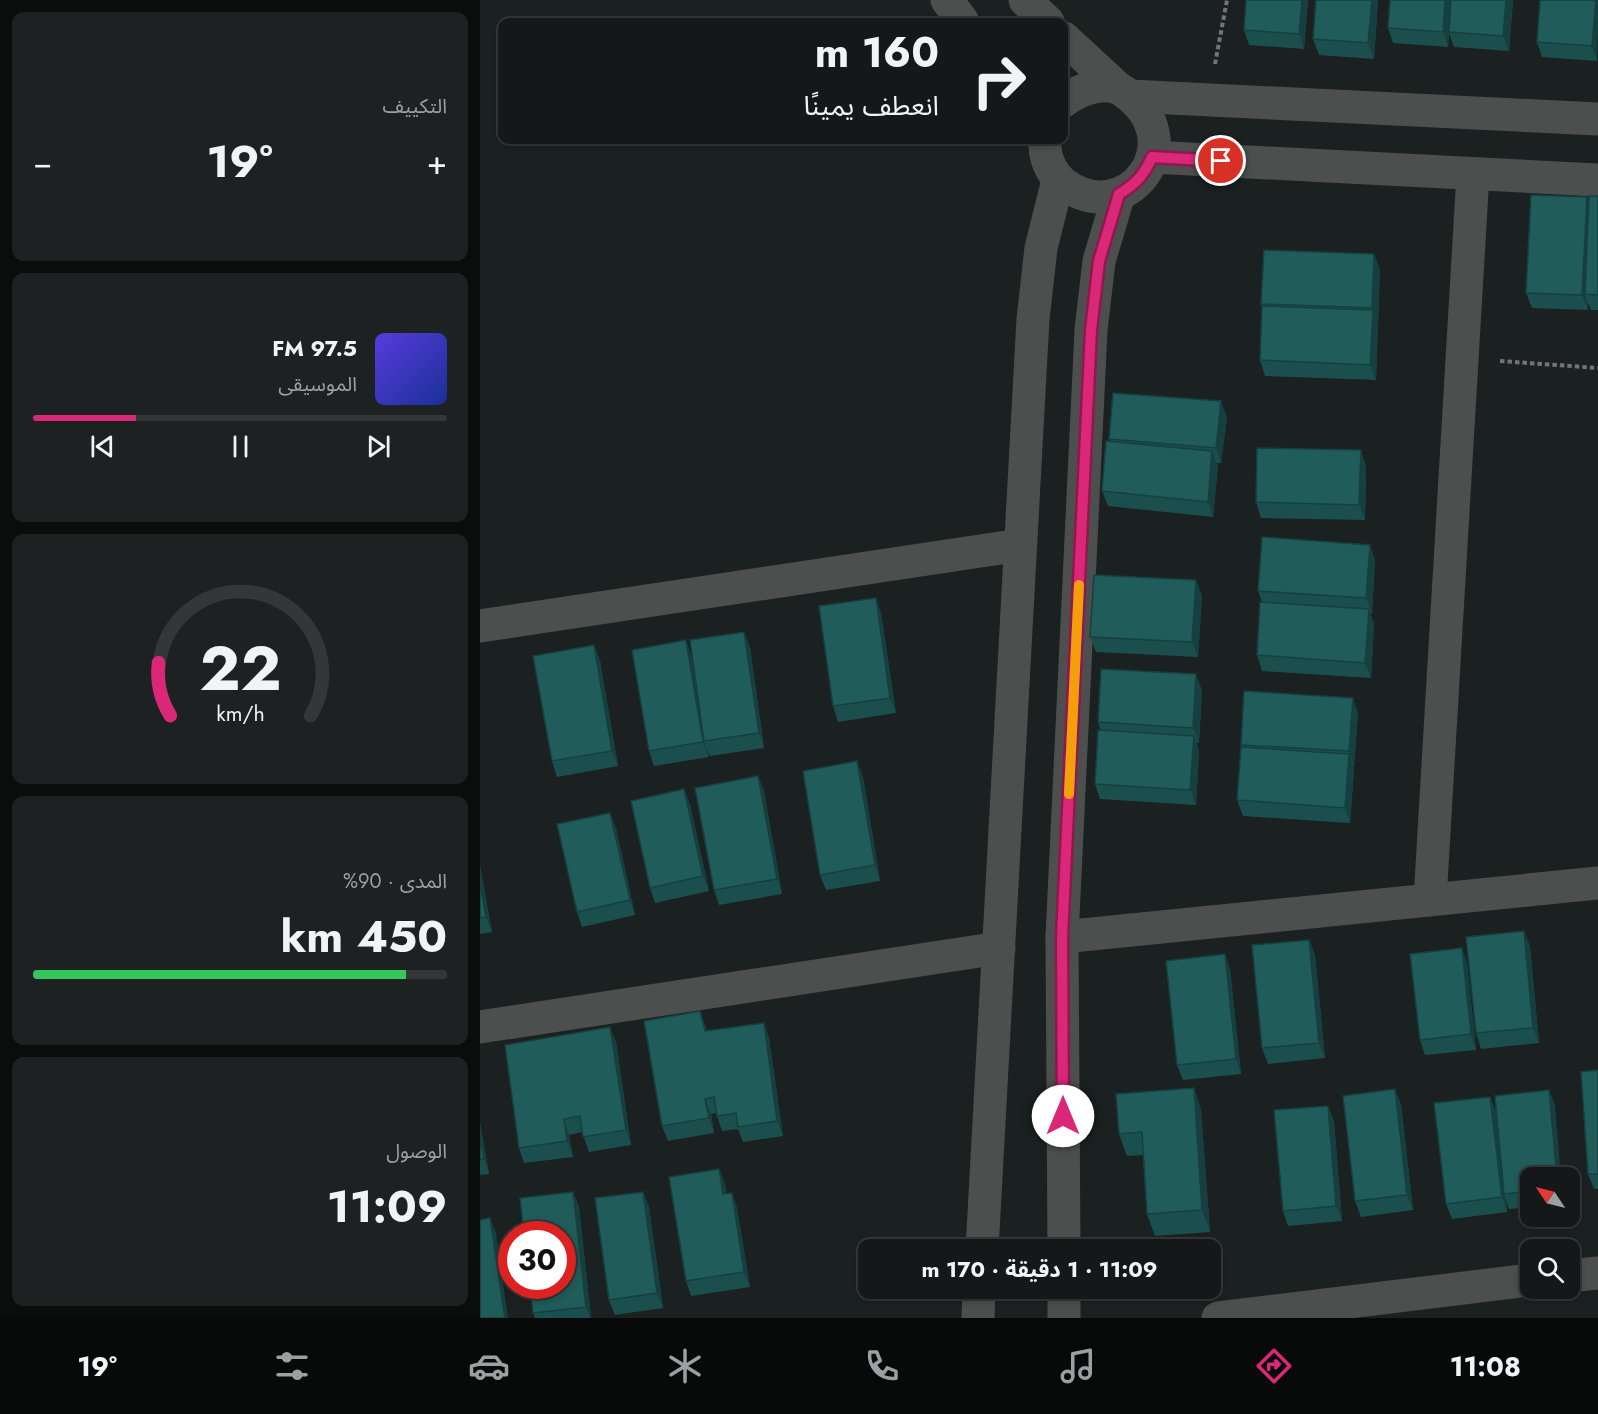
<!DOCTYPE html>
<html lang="ar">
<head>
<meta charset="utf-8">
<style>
	body { margin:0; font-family:Jost,"Noto Sans Arabic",sans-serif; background:#1d2121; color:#f1f3f6; direction:rtl; height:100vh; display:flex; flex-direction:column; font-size:22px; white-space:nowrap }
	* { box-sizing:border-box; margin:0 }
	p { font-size:20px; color:#9da0a2 }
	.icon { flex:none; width:33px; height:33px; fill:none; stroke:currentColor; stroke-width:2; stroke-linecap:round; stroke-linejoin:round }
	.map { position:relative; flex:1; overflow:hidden; direction:ltr }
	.side { display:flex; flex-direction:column; gap:12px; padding:12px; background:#0b0d0d; width:480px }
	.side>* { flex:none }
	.hud { position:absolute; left:18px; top:18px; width:570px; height:126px; border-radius:12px; box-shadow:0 3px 9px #0003,0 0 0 2px #333737; direction:rtl; background:#141818; color:#f1f3f6; overflow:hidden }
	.needle { width:39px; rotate:305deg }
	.buttons { position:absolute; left:1040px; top:1167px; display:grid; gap:12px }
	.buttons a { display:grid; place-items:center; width:60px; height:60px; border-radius:12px; background:#141818; box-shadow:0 3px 9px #0003,0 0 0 2px #333737; font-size:30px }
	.speed { position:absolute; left:18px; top:1221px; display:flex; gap:12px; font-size:30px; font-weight:700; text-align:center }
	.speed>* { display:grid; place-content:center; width:78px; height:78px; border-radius:50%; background:#141818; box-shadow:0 3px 9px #0003,0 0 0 2px #333737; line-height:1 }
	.speed .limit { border:9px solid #d22; background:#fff; color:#111 }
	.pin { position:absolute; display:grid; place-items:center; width:51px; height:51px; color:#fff; margin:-26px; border:3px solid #fff; border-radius:50%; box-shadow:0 2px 6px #0007 }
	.me { position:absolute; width:66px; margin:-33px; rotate:0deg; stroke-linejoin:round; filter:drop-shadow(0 0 4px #0008) }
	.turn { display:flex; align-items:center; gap:21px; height:126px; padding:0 30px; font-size:27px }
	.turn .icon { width:78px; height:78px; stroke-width:2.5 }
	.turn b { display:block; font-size:42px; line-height:51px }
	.big { font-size:45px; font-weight:700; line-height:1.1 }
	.side .tile { flex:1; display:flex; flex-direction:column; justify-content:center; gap:9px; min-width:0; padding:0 21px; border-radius:12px; background:#1d2121 }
	.side .dial { align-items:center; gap:0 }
	.dial svg { height:156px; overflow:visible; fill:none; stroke:#333737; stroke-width:7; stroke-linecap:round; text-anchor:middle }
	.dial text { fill:#f1f3f6; stroke:none }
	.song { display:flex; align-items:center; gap:18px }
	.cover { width:72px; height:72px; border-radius:9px; background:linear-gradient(135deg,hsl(250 70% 55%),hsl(230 70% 35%)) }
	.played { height:6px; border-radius:3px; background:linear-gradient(90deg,#db2777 25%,#333737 25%) }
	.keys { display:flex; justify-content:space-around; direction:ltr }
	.heat { display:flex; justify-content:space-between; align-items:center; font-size:33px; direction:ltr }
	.charge { height:9px; border-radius:4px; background:linear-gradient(90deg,#34c759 90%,#333737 0) }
	.trip { position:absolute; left:378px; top:1239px; width:363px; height:60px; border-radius:12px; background:#141818; box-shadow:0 3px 9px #0003,0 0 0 2px #333737; font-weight:700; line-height:60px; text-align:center; direction:rtl }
	.tabs { display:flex; height:96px; justify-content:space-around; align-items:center; background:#080a0a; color:#9da0a2 }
	.tabs .icon { width:42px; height:42px }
	.tabs .on { color:#db2777 }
	.tabs b { font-size:27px; color:#f1f3f6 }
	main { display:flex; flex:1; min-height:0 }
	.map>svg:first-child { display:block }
</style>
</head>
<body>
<main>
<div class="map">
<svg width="1118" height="1318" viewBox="0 0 1118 1318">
	<rect width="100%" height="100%" fill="#1b2020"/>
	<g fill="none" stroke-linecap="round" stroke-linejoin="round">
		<g stroke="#717575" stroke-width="4" stroke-dasharray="4.5 3" stroke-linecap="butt">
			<path d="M735,64l12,-64"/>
			<path d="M1020,361l98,7"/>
		</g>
		<g stroke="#4c4f4e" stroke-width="33">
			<path d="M467,0l16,22"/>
			<path d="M545,0l23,22"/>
			<path d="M584,38l54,50"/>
			<path d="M650,96l468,23"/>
			<path d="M565,140c-1,16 5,33 19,44 62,46 132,-42 59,-93 -17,-12 -45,-1 -59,10"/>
			<path d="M672,157l446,23"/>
			<path d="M0,626l540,-81"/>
			<path d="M950,900l43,-726"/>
			<path d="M582,937l536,-54"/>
			<path d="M0,1027l519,-79"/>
			<path d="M502,1250l51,-931 8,-71 17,-68"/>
			<path d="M584,1250l-2,-313 29,-607 8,-69 20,-67"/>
			<path d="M1089,1276l29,-3"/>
			<path d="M584,1288v30"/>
			<path d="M498,1318l1,-30"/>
			<path d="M738,1318l312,-38"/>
		</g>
	</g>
	<g fill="#1b4f4d">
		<path d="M766,0h62l-4,49 -55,-4 -5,-15z"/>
		<path d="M898,0l-4,59 -55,-4 -6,-16z"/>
		<path d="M910,0h123l-4,51 -55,-4 -5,-14 -1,14 -55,-4 -5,-15z"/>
		<path d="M1118,0l-1,61 -55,-4 -5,-15z"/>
		<path d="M1118,196v114h-7l-3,-7v7l-56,-2 -6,-15 63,-90z"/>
		<path d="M900,269l-4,111 -111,-4 -5,-16 2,-53 -1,-3z"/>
		<path d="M747,417l-6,46h-4l1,3 -5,51 -105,-11 -6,-15 8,-50 -1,-2z"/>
		<path d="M886,466l-1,54 -104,-2 -5,-16z"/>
		<path d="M895,560l-3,53h-2l4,11 -3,54 -109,-7 -5,-16 5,-53 -4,-11z"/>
		<path d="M722,595l-4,62 -102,-5 -6,-15z"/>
		<path d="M401,613l15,100 -58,9 -5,-16z"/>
		<path d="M114,645l6,16 18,105 -61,11 -5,-16z"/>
		<path d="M270,647l14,101 -54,8 -3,-6 2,7 -55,9 -5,-15 42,-96 5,27z"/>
		<path d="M722,690l-3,53h-3l3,8 -3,54 -96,-6 -5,-15 6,-53 -3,-9z"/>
		<path d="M878,713l-4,54h-1l1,3 -4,53 -107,-7 -6,-16 4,-53v-2z"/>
		<path d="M278,776l6,15 18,103 -63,11 -5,-15z"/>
		<path d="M383,777l17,104 -54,9 -6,-15z"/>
		<path d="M210,804l19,87 -54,12 -5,-15z"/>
		<path d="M136,828l19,87 -53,12 -5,-15z"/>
		<path d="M0,866l12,66 -12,2z"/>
		<path d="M1044,931l6,15 9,97 -58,6 -5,-16z"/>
		<path d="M829,940l6,15 10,103 -57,6 -6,-16z"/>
		<path d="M982,948l5,15 9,87 -51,5 -5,-15z"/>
		<path d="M750,969l11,105 -58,6 -6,-15z"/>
		<path d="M220,1011l7,20 57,-8 5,15 14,98 -40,6 -5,-13 -16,2 -6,-18 -5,1 3,19 -46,8 -6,-15z"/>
		<path d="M136,1042l15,103 -42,7 -7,-20 -13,3 4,22 -49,6 -5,-15z"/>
		<path d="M1118,1070v119h-4l-6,-15z"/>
		<path d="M714,1088l7,22 9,122 -55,4 -8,-22 -4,-59 -16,1 -8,-22z"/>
		<path d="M1069,1090l6,15 -25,73v29l-21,2 -3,-9 1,12 -55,7 -6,-15 44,-107 6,15 3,29z"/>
		<path d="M921,1104l12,106 -52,7 -6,-16z"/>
		<path d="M854,1121l8,100 -54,5 -5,-15z"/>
		<path d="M0,1123l9,51 -9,1z"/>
		<path d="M245,1184l1,9h6l5,15 13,79 -59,9 -5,-15z"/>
		<path d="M93,1192l6,15 12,111h-56l-2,-5z"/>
		<path d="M163,1192l6,15 14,101 -48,7 -6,-15z"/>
	</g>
	<g fill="#16403f">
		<path d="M822,0h6l-4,49 -5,-15z"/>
		<path d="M892,0h6l-4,59 -6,-16z"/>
		<path d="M965,0h7l-3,32 -1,15 -5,-15z"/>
		<path d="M1026,0h7l-4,51 -6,-15z"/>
		<path d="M1116,0h2l-1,61 -5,-15z"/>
		<path d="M1107,197l5,15 -7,82 3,9v7l-6,-15z"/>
		<path d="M894,254l6,15 -4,111 -6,-15z"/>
		<path d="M741,401l6,16 -6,46 -5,-15z"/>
		<path d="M881,450l5,16 -1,54 -6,-15z"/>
		<path d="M732,451l6,15 -5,51 -5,-15z"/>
		<path d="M890,545l5,15 -3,53 -6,-15z"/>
		<path d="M716,580l6,15 -4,62 -6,-15z"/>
		<path d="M396,598l5,15 15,100 -6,-15z"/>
		<path d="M889,609l5,15 -3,54 -6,-15z"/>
		<path d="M264,632l6,15 14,101 -5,-15z"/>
		<path d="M206,640l5,15 15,86h-2l5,16 -6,-15z"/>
		<path d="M114,645l6,16 18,105 -6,-15z"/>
		<path d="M716,674l6,16 -3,53 -6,-15z"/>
		<path d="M873,698l5,15 -4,54 -5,-16z"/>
		<path d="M714,736l5,15 -3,54 -6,-15z"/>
		<path d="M869,754l5,16 -4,53 -5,-15z"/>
		<path d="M377,761l6,16 17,104 -5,-16z"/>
		<path d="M278,776l6,15 18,103 -5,-15z"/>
		<path d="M204,789l6,15 19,87 -6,-15z"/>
		<path d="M130,813l6,15 19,87 -5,-15z"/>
		<path d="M0,866l12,66 -6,-15 -6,-35z"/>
		<path d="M1044,931l6,15 9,97 -6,-15z"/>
		<path d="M829,940l6,15 10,103 -6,-15z"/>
		<path d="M982,948l5,15 9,87 -5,-16z"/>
		<path d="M745,954l5,15 11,105 -5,-15z"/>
		<path d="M220,1011l6,16 4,19 -5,-15z"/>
		<path d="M284,1023l5,15 14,98 -6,-15z"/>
		<path d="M130,1027l6,15 15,103 -5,-15z"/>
		<path d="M714,1088l7,22 9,122 -8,-22z"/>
		<path d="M915,1089l6,15 12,106 -6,-15z"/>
		<path d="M1069,1090l6,15 6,73h-4z"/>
		<path d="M1010,1097l6,15 9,82h-1l2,6 1,12 -5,-15z"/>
		<path d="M225,1099l6,15 3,19 -5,-15z"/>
		<path d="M848,1106l6,15 8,100 -6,-15z"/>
		<path d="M84,1119l5,16 4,22 -6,-16z"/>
		<path d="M0,1123l9,51 -5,-15 -4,-21z"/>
		<path d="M239,1169l6,15 4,25 -6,-15z"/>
		<path d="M93,1192l6,15 12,111h-1l-4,-11z"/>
		<path d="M163,1192l6,15 14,101 -6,-15z"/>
		<path d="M252,1193l5,15 13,79 -6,-15z"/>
		<path d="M10,1218l6,15 12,85h-3z"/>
	</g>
	<g fill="#1f5c5a" stroke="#16403f" stroke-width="1.5">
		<path d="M766,0h56l-3,34 -55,-4z"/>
		<path d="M836,0h56l-4,43 -55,-4z"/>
		<path d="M910,0h55l-2,32 -55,-4z"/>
		<path d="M971,0h55l-3,36 -54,-4z"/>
		<path d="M1060,0h56l-4,46 -55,-4z"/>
		<path d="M1051,195l56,2 -5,98 -56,-2z"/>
		<path d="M1109,196h9v99l-13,-1z"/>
		<path d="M784,250l110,4 -2,54 -111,-4z"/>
		<path d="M782,306l111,4 -3,55 -110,-5z"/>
		<path d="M633,393l108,8 -5,47 -107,-9z"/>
		<path d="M626,441l106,10 -4,51 -106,-11z"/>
		<path d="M777,448l104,2 -2,55 -103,-3z"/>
		<path d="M782,537l108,8 -4,53 -108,-7z"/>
		<path d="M614,575l102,5 -4,62 -102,-5z"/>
		<path d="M396,598l14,100 -57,8 -14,-100z"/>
		<path d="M780,602l109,7 -4,54 -108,-8z"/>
		<path d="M264,632l15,101 -55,8 -14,-101z"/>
		<path d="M206,640l17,102 -54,9 -17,-101z"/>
		<path d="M114,645l18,106 -60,10 -19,-105z"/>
		<path d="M621,669l95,5 -3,54 -95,-6z"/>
		<path d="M764,691l109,7 -4,53 -108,-6z"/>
		<path d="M618,730l96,6 -4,54 -95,-6z"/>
		<path d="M761,747l108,7 -4,54 -108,-8z"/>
		<path d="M377,761l18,104 -55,10 -17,-104z"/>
		<path d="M278,776l19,103 -63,11 -19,-102z"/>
		<path d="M204,789l19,87 -53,12 -19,-87z"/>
		<path d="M130,813l20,87 -53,12 -20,-88z"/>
		<path d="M0,882l6,35 -6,1z"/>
		<path d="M1044,931l9,97 -57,5 -10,-96z"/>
		<path d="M829,940l10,103 -57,5 -10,-103z"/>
		<path d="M982,948l9,86 -51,6 -10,-86z"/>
		<path d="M745,954l11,105 -59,6 -11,-104z"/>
		<path d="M220,1011l5,20 59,-8 13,98 -39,6 -2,-14 -19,3 -3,-19 -9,2 4,19 -47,8 -18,-105z"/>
		<path d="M130,1027l16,103 -43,7 -3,-21 -16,3 3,22 -48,7 -14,-103z"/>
		<path d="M1118,1070v104h-10l-7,-102z"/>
		<path d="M714,1088l8,122 -55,4 -5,-82 -23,2 -3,-40z"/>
		<path d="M915,1089l12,106 -52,6 -12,-105z"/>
		<path d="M1069,1090l8,88h-27v13l-26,3 -9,-98z"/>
		<path d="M1010,1097l12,100 -56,7 -12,-101z"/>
		<path d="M848,1106l8,100 -53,5 -9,-101z"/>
		<path d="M0,1138l4,21h-4z"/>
		<path d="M239,1169l4,25 9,-1 12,79 -58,9 -17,-104z"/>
		<path d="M93,1192l13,115 -53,6 -3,-27h32v-52h-38l-4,-36z"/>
		<path d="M163,1192l14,101 -48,7 -14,-102z"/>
		<path d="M10,1218l15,100h-25v-98z"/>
	</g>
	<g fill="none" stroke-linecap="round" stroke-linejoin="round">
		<defs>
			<path id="route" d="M583,1116l-1,-179 29,-607 8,-69 20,-67c17,-10 25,-19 33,-37l69,4"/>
		</defs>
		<use href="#route" stroke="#8e194d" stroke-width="15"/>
		<use href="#route" stroke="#db2777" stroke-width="10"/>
		<path stroke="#f59e0b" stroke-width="10" d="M589,794l10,-209"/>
	</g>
</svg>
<div class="buttons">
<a><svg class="needle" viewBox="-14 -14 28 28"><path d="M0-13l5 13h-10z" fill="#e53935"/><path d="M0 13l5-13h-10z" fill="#9da0a2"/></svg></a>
<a><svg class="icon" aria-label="search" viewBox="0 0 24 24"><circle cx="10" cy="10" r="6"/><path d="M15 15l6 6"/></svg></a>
</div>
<div class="speed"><div class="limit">30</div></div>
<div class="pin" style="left:741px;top:161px;background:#d93025"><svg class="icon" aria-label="arrive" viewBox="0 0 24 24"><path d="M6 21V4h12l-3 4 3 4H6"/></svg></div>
<svg class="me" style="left:583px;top:1116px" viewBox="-20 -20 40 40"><circle r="19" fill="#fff"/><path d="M0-13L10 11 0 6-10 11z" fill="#db2777"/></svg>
<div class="trip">11:09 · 1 دقيقة · 170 m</div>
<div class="hud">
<div class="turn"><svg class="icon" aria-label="right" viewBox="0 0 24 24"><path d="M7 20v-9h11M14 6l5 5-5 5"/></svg><div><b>160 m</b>انعطف يمينًا</div></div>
</div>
</div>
<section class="side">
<div class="tile"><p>التكييف</p>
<div class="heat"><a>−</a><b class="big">19°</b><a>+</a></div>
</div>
<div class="tile">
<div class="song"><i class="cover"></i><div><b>97.5 FM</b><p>الموسيقى</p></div></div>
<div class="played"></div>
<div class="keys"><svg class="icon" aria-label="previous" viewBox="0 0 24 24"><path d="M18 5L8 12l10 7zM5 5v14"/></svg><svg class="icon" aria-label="pause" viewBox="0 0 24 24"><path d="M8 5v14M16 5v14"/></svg><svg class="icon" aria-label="next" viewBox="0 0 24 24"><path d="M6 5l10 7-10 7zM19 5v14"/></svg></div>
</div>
<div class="tile dial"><svg viewBox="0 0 100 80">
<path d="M14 69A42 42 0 1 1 86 69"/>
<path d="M14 69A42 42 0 0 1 8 42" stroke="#db2777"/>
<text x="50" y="56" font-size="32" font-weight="700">22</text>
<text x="50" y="72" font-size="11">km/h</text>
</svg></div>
<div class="tile"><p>المدى · 90%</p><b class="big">450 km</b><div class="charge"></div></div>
<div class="tile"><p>الوصول</p><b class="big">11:09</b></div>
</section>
</main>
<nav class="tabs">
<b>11:08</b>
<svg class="icon on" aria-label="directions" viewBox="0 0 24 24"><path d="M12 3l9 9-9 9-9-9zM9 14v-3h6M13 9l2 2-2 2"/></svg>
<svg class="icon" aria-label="music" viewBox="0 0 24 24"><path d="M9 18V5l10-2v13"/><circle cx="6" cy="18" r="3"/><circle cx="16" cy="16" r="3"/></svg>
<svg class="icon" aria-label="phone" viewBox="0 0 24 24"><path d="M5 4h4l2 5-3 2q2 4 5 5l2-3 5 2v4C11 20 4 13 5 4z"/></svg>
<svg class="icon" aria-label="climate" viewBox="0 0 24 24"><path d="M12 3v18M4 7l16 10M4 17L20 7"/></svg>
<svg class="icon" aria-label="car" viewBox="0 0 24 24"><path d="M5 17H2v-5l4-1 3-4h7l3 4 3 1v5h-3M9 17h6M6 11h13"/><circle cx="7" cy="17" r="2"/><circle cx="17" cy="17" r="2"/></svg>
<svg class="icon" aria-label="filters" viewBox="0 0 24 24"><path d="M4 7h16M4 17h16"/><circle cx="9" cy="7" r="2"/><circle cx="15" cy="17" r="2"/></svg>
<b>19°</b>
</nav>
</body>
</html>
